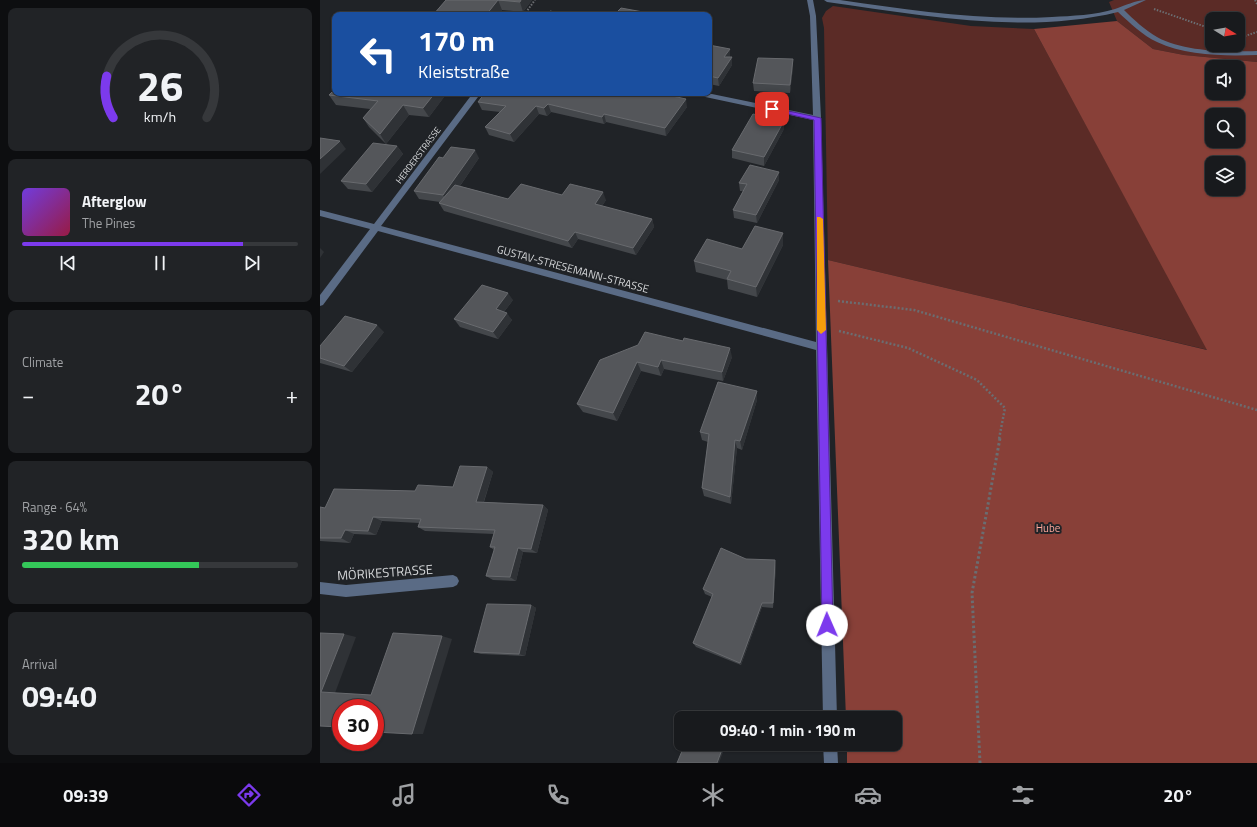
<!DOCTYPE html>
<html lang="en">
<head>
<meta charset="utf-8">
<style>
	body { margin:0; font-family:"Titillium Web",sans-serif; background:#212326; color:#f1f3f6; height:100vh; display:flex; flex-direction:column; font-size:15px; white-space:nowrap }
	* { box-sizing:border-box; margin:0 }
	p { font-size:13px; color:#9fa1a4 }
	.icon { flex:none; width:22px; height:22px; fill:none; stroke:currentColor; stroke-width:2; stroke-linecap:round; stroke-linejoin:round }
	.map { position:relative; flex:1; overflow:hidden }
	.side { display:flex; flex-direction:column; gap:8px; padding:8px; background:#0d0e10; width:320px }
	.side>* { flex:none }
	.hud { position:absolute; left:12px; top:12px; width:380px; height:84px; border-radius:8px; box-shadow:0 1px 3px #0004,0 0 0 1px #36383b; background:#1a4fa0; color:#fff; overflow:hidden }
	.needle { width:26px; rotate:101deg }
	.controls { position:absolute; left:885px; top:12px; display:grid; gap:8px }
	.controls a { display:grid; place-items:center; width:40px; height:40px; border-radius:8px; background:#181a1d; box-shadow:0 1px 3px #0004,0 0 0 1px #36383b; font-size:20px }
	.speed { position:absolute; left:12px; top:699px; display:flex; gap:8px; font-size:20px; font-weight:700; text-align:center }
	.speed>* { display:grid; place-content:center; width:52px; height:52px; border-radius:50%; background:#181a1d; box-shadow:0 1px 3px #0004,0 0 0 1px #36383b; line-height:1 }
	.speed .limit { border:6px solid #d22; background:#fff; color:#111 }
	.pin { position:absolute; display:grid; place-items:center; width:34px; height:34px; color:#fff; margin:-17px; border-radius:8px; box-shadow:0 2px 6px #0006 }
	.me { position:absolute; width:44px; margin:-22px; rotate:359deg; stroke-linejoin:round; filter:drop-shadow(0 0 3px #0008) }
	.turn { display:flex; align-items:center; gap:14px; height:84px; padding:0 20px; font-size:18px }
	.turn .icon { width:52px; height:52px; stroke-width:2.5 }
	.turn b { display:block; font-size:28px; line-height:34px }
	.big { font-size:30px; font-weight:700; line-height:1.1 }
	.side .tile { flex:1; display:flex; flex-direction:column; justify-content:center; gap:6px; min-width:0; padding:0 14px; border-radius:8px; background:#212326 }
	.side .dial { align-items:center; gap:0 }
	.dial svg { height:104px; overflow:visible; fill:none; stroke:#36383b; stroke-width:7; stroke-linecap:round; text-anchor:middle }
	.dial text { fill:#f1f3f6; stroke:none }
	.song { display:flex; align-items:center; gap:12px }
	.cover { width:48px; height:48px; border-radius:6px; background:linear-gradient(135deg,hsl(260 70% 55%),hsl(340 70% 35%)) }
	.played { height:4px; border-radius:2px; background:linear-gradient(90deg,#7c3aed 80%,#36383b 80%) }
	.keys { display:flex; justify-content:space-around; direction:ltr }
	.heat { display:flex; justify-content:space-between; align-items:center; font-size:22px; direction:ltr }
	.charge { height:6px; border-radius:3px; background:linear-gradient(90deg,#34c759 64%,#36383b 0) }
	.trip { position:absolute; left:354px; top:711px; width:228px; height:40px; border-radius:8px; background:#181a1d; box-shadow:0 1px 3px #0004,0 0 0 1px #36383b; font-weight:700; line-height:40px; text-align:center }
	.tabs { display:flex; height:64px; justify-content:space-around; align-items:center; background:#0a0a0c; color:#9fa1a4 }
	.tabs .icon { width:28px; height:28px }
	.tabs .selected { color:#7c3aed }
	.tabs b { font-size:18px; color:#f1f3f6 }
	main { display:flex; flex:1; min-height:0 }
	.map>svg:first-child { display:block }
</style>
</head>
<body>
<main>
<section class="side">
<div class="tile dial"><svg viewBox="0 0 100 80">
<path d="M14 69A42 42 0 1 1 86 69"/>
<path d="M14 69A42 42 0 0 1 9 37" stroke="#7c3aed"/>
<text x="50" y="56" font-size="32" font-weight="700">26</text>
<text x="50" y="72" font-size="11">km/h</text>
</svg></div>
<div class="tile">
<div class="song"><i class="cover"></i><div><b>Afterglow</b><p>The Pines</p></div></div>
<div class="played"></div>
<div class="keys"><svg class="icon" aria-label="previous" viewBox="0 0 24 24"><path d="M18 5L8 12l10 7zM5 5v14"/></svg><svg class="icon" aria-label="pause" viewBox="0 0 24 24"><path d="M8 5v14M16 5v14"/></svg><svg class="icon" aria-label="next" viewBox="0 0 24 24"><path d="M6 5l10 7-10 7zM19 5v14"/></svg></div>
</div>
<div class="tile"><p>Climate</p>
<div class="heat"><a>−</a><b class="big">20°</b><a>+</a></div>
</div>
<div class="tile"><p>Range · 64%</p><b class="big">320 km</b><div class="charge"></div></div>
<div class="tile"><p>Arrival</p><b class="big">09:40</b></div>
</section>
<div class="map">
<svg width="937" height="763" viewBox="0 0 937 763">
	<rect width="100%" height="100%" fill="#202327"/>
	<g fill="#5b2b26" fill-rule="evenodd">
		<path d="M794,0h143v62l-73,-7 -31,-6 -36,-28 -8,-19zM892,19h26v26h-26z"/>
		<path d="M513,6l138,20 63,3 174,321 -380,-90 -4,-232 -2,-10 4,-7z"/>
	</g>
	<path fill="#884038" fill-rule="evenodd" d="M797,21l36,28 31,6 73,7v701h-410v-19h48v-26h-49l-18,-458 379,90 -173,-321zM892,67h26v26h-26zM892,115h26v26h-26zM892,163h26v26h-26z"/>
	<g fill="none" stroke-linecap="round" stroke-linejoin="round">
		<g stroke="#6b6d71" stroke-width="2" stroke-dasharray="1.5 1.5" stroke-linecap="butt">
			<path d="M935,0l2,4"/>
			<path d="M834,9l58,20"/>
			<path d="M204,15l11,-15"/>
			<path d="M922,37l15,-5"/>
		</g>
		<g stroke="#6b6d71" stroke-width="2.5" stroke-dasharray="2 2" stroke-linecap="butt">
			<path d="M518,301l76,9 343,100"/>
			<path d="M519,331l69,17 69,32 28,28 -6,31"/>
		</g>
		<path stroke="#6b6d71" stroke-width="3" stroke-dasharray="2.5 2.5" stroke-linecap="butt" d="M660,763l-8,-170 28,-155"/>
		<g fill="#5a6b85" fill-rule="evenodd">
			<path d="M487,0h6l3,16 5,102 16,600h-14l-7,-368 -438,-119 -55,74 -3,1v-11l50,-66 -50,-13v-6l54,14 99,-131h8l-100,133 435,116 -3,-222 -117,-25 -4,-2h15l106,22 -3,-99z"/>
			<path d="M504,0h16c70,10 141,21 212,17 20,-1 43,-2 63,-8 9,-3 21,-9 31,-9l-22,10c10,10 21,20 33,27 27,15 70,15 100,14v4c-32,1 -71,1 -100,-13 -15,-7 -27,-19 -39,-30 -93,23 -198,3 -291,-10z"/>
			<path d="M133,575l4,2 2,4 -2,4 -4,2 -107,10 -26,-3v-12l26,3z"/>
			<path d="M503,744h14l1,19h-14z"/>
		</g>
	</g>
	<g fill="#44474b">
		<path d="M126,0h86l-9,12 -21,-2 -5,5h-64z"/>
		<path d="M389,45l21,12h2v8l-13,21 -10,-2z"/>
		<path d="M473,59v8l-3,26 -36,-2 -1,-8z"/>
		<path d="M127,93l-18,24 -20,-2 -23,29 -17,-17 -6,-9 7,-9 -34,-4 -7,-10z"/>
		<path d="M165,93h177l-1,1 26,13 -21,29 -60,-14 -2,2 -53,-12 -4,4 -8,-2 -25,28 -25,-7 -4,-8 15,-15 -18,-2 -4,-8z"/>
		<path d="M464,129l-20,37 -32,-8v-8z"/>
		<path d="M77,146l6,8 -31,38 -24,-3 -7,-8z"/>
		<path d="M123,158h36l-19,28 48,13 54,-4 44,5 -4,6 50,13 2,8 -18,28 -58,-16 -6,9 -128,-37 -5,-8 1,-1 -21,-3 -5,-8z"/>
		<path d="M459,180l-22,43 -23,-5 -1,-8 10,-19h-3l-1,-8z"/>
		<path d="M463,245l-26,52 -29,-8 -1,-9 -31,-8 -2,-11 48,-12z"/>
		<path d="M193,300l-9,12 8,8 -14,19 -38,-12 -6,-8z"/>
		<path d="M64,332l-32,40 -32,-9v-17z"/>
		<path d="M412,357l-9,24 -59,-12 -3,7 -20,-5 -24,50 -34,-9 -6,-8 23,-44z"/>
		<path d="M437,391v9l-15,50 -5,-2 -6,56 -27,-8 -2,-8 6,-46 -6,-2 -2,-8z"/>
		<path d="M167,467l6,5 -9,30 59,3 5,5 -11,43 -14,-1 -7,29 -23,-1 -7,-4 8,-26 -4,-3 4,-13 -69,-3 -7,-4 1,-4 -37,-2 -6,14 -22,-1 -4,9 -30,-2v-34l5,1 90,-17 38,-4z"/>
		<path d="M426,559l30,7 -3,42 -11,-1 -21,58 -45,-18 -3,-4 19,-46 -7,-3 -2,-5z"/>
		<path d="M211,605l5,3 -11,48 -44,-2 -7,-2z"/>
	</g>
	<g fill="#2f3236">
		<path d="M178,0l4,10 -5,5h-11z"/>
		<path d="M201,0h11l-9,12 -3,-10z"/>
		<path d="M410,49v8h-6z"/>
		<path d="M412,57v8l-13,21 -1,-8z"/>
		<path d="M473,59v8l-3,26v-8z"/>
		<path d="M115,93h12l-18,24 -6,-9z"/>
		<path d="M366,99l1,8 -21,29 -1,-8z"/>
		<path d="M228,104l3,8 -4,4 -3,-8z"/>
		<path d="M83,105l6,10 -23,29 -6,-10z"/>
		<path d="M216,106l3,8 -25,28 -4,-8z"/>
		<path d="M284,114l2,8 -2,2 -2,-7z"/>
		<path d="M464,121v8l-20,37v-9z"/>
		<path d="M20,141l6,8 -26,25v-15z"/>
		<path d="M77,146l6,8 -31,38 -6,-8z"/>
		<path d="M155,150l4,8 -31,45 -5,-8z"/>
		<path d="M459,172v8l-22,43 -1,-8z"/>
		<path d="M283,192l3,8 -8,12 -3,-8z"/>
		<path d="M332,219l2,8 -18,28 -3,-7z"/>
		<path d="M255,232l3,7 -6,9 -4,-7z"/>
		<path d="M463,233v12l-26,52 -1,-10z"/>
		<path d="M0,248l4,4 -4,6z"/>
		<path d="M188,293l5,7 -13,17 -4,-8z"/>
		<path d="M187,313l5,7 -14,19 -5,-7z"/>
		<path d="M57,325l7,7 -32,40 -8,-6z"/>
		<path d="M410,348l2,9 -9,24 -1,-9z"/>
		<path d="M341,360l3,9 -3,7 -3,-9z"/>
		<path d="M317,362l4,9 -24,50 -4,-8z"/>
		<path d="M437,391v9l-15,50 -2,-9z"/>
		<path d="M415,440l2,8 -6,56 -1,-7z"/>
		<path d="M167,467l6,5 -11,35 -6,-5z"/>
		<path d="M223,505l5,5 -11,43 -6,-4z"/>
		<path d="M53,517l9,4 -6,14 -8,-4z"/>
		<path d="M25,530l9,4 -4,9 -9,-5z"/>
		<path d="M198,548l5,4 -7,29 -6,-4z"/>
		<path d="M455,560l1,6 -3,42v-5z"/>
		<path d="M442,603v4l-21,58 -1,-2z"/>
		<path d="M211,605l5,3 -11,48 -6,-2z"/>
		<path d="M24,634l12,3 -21,56 -14,-1z"/>
		<path d="M122,636l10,3 -29,95h-11z"/>
		<path d="M404,744h2l-7,19h-2z"/>
	</g>
	<g fill="#54565a" stroke="#686a6e">
		<path d="M126,0h75l-1,2 -22,-2 -12,15h-53z"/>
		<path d="M301,8l22,4 -2,3h-27z"/>
		<path d="M230,11l19,4h-23z"/>
		<path d="M389,45l21,4 -6,8h8l-14,21 -9,-2z"/>
		<path d="M438,58l35,1 -3,26 -37,-2z"/>
		<path d="M15,89v4h100l-12,15 -20,-3 -23,29 -17,-16 15,-17 -49,-6z"/>
		<path d="M165,93h174l27,6 -21,29 -61,-14 -2,3 -54,-13 -4,4 -8,-2 -26,28 -25,-7 21,-21 -28,-4z"/>
		<path d="M433,114l31,7 -20,36 -32,-7z"/>
		<path d="M0,138l20,3 -20,18z"/>
		<path d="M53,143l24,3 -31,38 -25,-3z"/>
		<path d="M131,147l24,3 -32,45 -29,-4 25,-34 4,1z"/>
		<path d="M430,165l29,7 -23,43 -23,-5 14,-26 -8,-1z"/>
		<path d="M201,184l41,11 8,-11 33,8 -8,12 57,15 -19,29 -58,-16 -7,9 -129,-38 16,-18 53,14z"/>
		<path d="M435,226l28,7 -27,54 -29,-8 4,-8 -37,-10 13,-22 35,10z"/>
		<path d="M162,285l26,8 -12,16 11,4 -14,19 -39,-13z"/>
		<path d="M25,316l32,9 -33,41 -24,-8v-12z"/>
		<path d="M325,332l38,9 1,-3 46,10 -8,24 -61,-12 -3,7 -21,-5 -24,51 -36,-9 23,-44 38,-15z"/>
		<path d="M398,382l39,9 -17,50 -5,-1 -5,57 -28,-9 7,-54 -9,-2z"/>
		<path d="M140,466l27,1 -11,35 67,3 -12,44 -13,-1 -8,29 -24,-1 9,-29h-5l5,-17 -77,-3 3,-8 -48,-2 -5,14 -23,-1 -4,8h-21v-31l5,1 9,-19 81,2 3,-6 35,2z"/>
		<path d="M401,548l25,11 29,1 -2,43h-11l-22,60 -47,-20 20,-49 -10,-5z"/>
		<path d="M167,604l44,1 -12,49 -45,-2z"/>
		<path d="M0,633l24,1 -23,58 50,3 22,-62 49,3 -30,98 -37,-2v-24h-34v19l-21,-1z"/>
		<path d="M378,713l11,5h-13z"/>
		<path d="M365,744h39l-7,19h-40z"/>
	</g>
	<path fill="#7c3aed" stroke="#51269a" d="M450,107l51,11 12,507 -2,4 -4,2 -4,-2 -1,-4 -8,-505 -44,-10z"/>
	<path fill="#f59e0b" d="M497,217h3l3,2 3,111 -5,4 -4,-4z"/>
	<g text-anchor="middle" dominant-baseline="central" stroke-width="4" stroke-linejoin="round" paint-order="stroke">
		<g font-size="9" fill="#d5d7d9" stroke="#202327">
			<text transform="translate(98 155) rotate(-53)">HERDERSTRASSE</text>
		</g>
		<g font-size="11" fill="#d5d7d9" stroke="#202327">
			<text transform="translate(253 269) rotate(15)">GUSTAV-STRESEMANN-STRASSE</text>
		</g>
		<g font-size="11" fill="#fea89c" stroke="#202327">
			<text x="728" y="528">Hube</text>
		</g>
		<g font-size="13" fill="#d5d7d9" stroke="#202327">
			<text transform="translate(65 572) rotate(-4)">MÖRIKESTRASSE</text>
		</g>
	</g>
</svg>
<div class="controls">
<a><svg class="needle" viewBox="-14 -14 28 28"><path d="M0-13l5 13h-10z" fill="#e53935"/><path d="M0 13l5-13h-10z" fill="#9fa1a4"/></svg></a>
<a><svg class="icon" aria-label="sound" viewBox="0 0 24 24"><path d="M4 9h4l5-4v14l-5-4H4zM17 9q2 3 0 6"/></svg></a>
<a><svg class="icon" aria-label="search" viewBox="0 0 24 24"><circle cx="10" cy="10" r="6"/><path d="M15 15l6 6"/></svg></a>
<a><svg class="icon" aria-label="layers" viewBox="0 0 24 24"><path d="M12 4l9 5-9 5-9-5zM3 14l9 5 9-5"/></svg></a>
</div>
<div class="speed"><div class="limit">30</div></div>
<div class="pin" style="left:452px;top:109px;background:#d93025"><svg class="icon" aria-label="arrive" viewBox="0 0 24 24"><path d="M6 21V4h12l-3 4 3 4H6"/></svg></div>
<svg class="me" style="left:507px;top:625px" viewBox="-20 -20 40 40"><circle r="19" fill="#fff"/><path d="M0-13L10 11 0 6-10 11z" fill="#7c3aed"/></svg>
<div class="trip">09:40 · 1 min · 190 m</div>
<div class="hud">
<div class="turn"><svg class="icon" aria-label="left" viewBox="0 0 24 24"><path d="M17 20v-9H6M10 6l-5 5 5 5"/></svg><div><b>170 m</b>Kleiststraße</div></div>
</div>
</div>
</main>
<nav class="tabs">
<b>09:39</b>
<svg class="icon selected" aria-label="directions" viewBox="0 0 24 24"><path d="M12 3l9 9-9 9-9-9zM9 14v-3h6M13 9l2 2-2 2"/></svg>
<svg class="icon" aria-label="music" viewBox="0 0 24 24"><path d="M9 18V5l10-2v13"/><circle cx="6" cy="18" r="3"/><circle cx="16" cy="16" r="3"/></svg>
<svg class="icon" aria-label="phone" viewBox="0 0 24 24"><path d="M5 4h4l2 5-3 2q2 4 5 5l2-3 5 2v4C11 20 4 13 5 4z"/></svg>
<svg class="icon" aria-label="climate" viewBox="0 0 24 24"><path d="M12 3v18M4 7l16 10M4 17L20 7"/></svg>
<svg class="icon" aria-label="car" viewBox="0 0 24 24"><path d="M5 17H2v-5l4-1 3-4h7l3 4 3 1v5h-3M9 17h6M6 11h13"/><circle cx="7" cy="17" r="2"/><circle cx="17" cy="17" r="2"/></svg>
<svg class="icon" aria-label="filters" viewBox="0 0 24 24"><path d="M4 7h16M4 17h16"/><circle cx="9" cy="7" r="2"/><circle cx="15" cy="17" r="2"/></svg>
<b>20°</b>
</nav>
</body>
</html>
